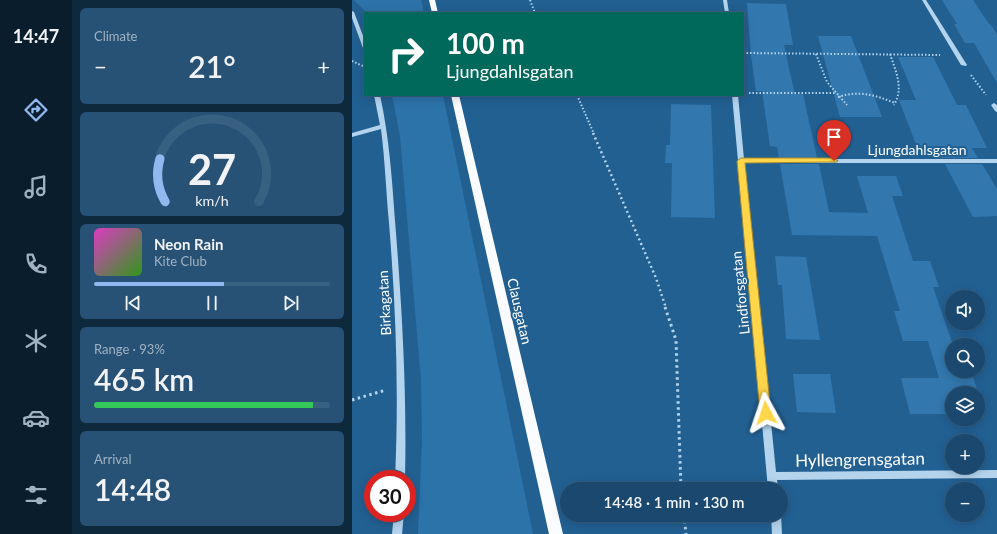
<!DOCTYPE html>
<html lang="en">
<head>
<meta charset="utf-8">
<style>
	body { margin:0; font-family:Lato,sans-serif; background:#275276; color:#f1f3f6; height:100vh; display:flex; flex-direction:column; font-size:15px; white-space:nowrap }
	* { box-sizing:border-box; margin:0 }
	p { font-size:13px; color:#9fb2c2 }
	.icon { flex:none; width:22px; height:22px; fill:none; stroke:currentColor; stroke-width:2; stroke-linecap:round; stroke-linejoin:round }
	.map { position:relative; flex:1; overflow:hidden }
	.details { display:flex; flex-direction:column; gap:8px; padding:8px; background:#0e283c; width:280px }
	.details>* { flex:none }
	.guide { position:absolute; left:12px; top:12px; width:380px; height:84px; border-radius:0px; box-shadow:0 2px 10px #0003,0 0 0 1px #386081; background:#00695c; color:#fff; overflow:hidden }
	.controls { position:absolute; left:593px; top:290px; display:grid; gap:8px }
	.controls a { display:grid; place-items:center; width:40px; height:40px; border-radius:50%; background:#1a486e; box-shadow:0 2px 10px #0003,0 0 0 1px #386081; font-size:20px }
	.speed { position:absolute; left:12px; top:470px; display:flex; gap:8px; font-size:20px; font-weight:700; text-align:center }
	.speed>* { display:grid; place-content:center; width:52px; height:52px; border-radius:50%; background:#1a486e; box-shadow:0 2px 10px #0003,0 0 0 1px #386081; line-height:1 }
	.speed .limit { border:6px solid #d22; background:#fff; color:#111 }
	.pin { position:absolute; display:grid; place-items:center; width:34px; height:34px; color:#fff; margin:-41px -17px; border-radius:50% 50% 50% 0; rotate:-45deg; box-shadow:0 0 4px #0007 }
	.pin .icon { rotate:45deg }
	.me { position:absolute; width:44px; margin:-22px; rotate:355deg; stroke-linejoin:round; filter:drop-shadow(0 0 3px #0008) }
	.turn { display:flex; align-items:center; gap:14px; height:84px; padding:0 16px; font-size:18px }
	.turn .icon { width:52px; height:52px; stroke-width:2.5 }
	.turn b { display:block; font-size:28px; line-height:34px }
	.big { font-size:30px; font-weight:600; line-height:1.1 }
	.details .widget { flex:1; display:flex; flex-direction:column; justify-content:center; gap:6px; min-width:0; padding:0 14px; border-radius:6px; background:#275276 }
	.details .dial { align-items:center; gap:0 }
	.dial svg { height:104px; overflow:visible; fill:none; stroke:#386081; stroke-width:7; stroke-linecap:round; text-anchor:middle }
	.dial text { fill:#f1f3f6; stroke:none }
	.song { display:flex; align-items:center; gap:12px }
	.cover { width:48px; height:48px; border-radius:6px; background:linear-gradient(135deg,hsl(310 70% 55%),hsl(110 70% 35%)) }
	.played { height:4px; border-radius:2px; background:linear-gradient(90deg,#90b9f0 55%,#386081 55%) }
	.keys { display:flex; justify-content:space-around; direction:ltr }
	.heat { display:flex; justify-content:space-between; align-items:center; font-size:22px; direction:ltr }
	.charge { height:6px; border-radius:3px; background:linear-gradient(90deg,#34c759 93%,#386081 0) }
	.trip { position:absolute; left:208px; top:482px; width:228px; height:40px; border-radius:20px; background:#1a486e; box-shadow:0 2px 10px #0003,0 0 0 1px #386081; font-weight:600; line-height:40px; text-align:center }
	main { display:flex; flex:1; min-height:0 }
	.menu { display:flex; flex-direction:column; width:72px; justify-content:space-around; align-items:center; background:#0a1d2c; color:#9fb2c2 }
	.menu .icon { width:28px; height:28px }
	.menu .selected { color:#90b9f0 }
	.menu b { font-size:18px; color:#f1f3f6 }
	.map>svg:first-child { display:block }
</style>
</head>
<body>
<main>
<nav class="menu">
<b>14:47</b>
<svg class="icon selected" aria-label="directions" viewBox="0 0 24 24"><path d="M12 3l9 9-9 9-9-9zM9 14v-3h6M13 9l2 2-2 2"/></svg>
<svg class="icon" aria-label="music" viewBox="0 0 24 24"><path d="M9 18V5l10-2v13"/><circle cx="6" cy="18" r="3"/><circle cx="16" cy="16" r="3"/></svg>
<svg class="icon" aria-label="phone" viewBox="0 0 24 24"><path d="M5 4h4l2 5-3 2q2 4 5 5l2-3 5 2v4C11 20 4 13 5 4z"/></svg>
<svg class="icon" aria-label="climate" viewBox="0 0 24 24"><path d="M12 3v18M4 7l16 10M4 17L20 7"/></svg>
<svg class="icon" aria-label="car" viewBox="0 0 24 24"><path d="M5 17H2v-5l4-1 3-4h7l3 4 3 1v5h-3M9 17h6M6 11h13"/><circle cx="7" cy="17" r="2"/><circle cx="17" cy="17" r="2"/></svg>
<svg class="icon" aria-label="filters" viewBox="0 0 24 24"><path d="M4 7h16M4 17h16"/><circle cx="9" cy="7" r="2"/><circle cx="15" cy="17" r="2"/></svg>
</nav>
<section class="details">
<div class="widget"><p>Climate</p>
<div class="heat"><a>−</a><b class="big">21°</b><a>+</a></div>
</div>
<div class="widget dial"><svg viewBox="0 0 100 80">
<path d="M14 69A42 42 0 1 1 86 69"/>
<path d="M14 69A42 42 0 0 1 10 36" stroke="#90b9f0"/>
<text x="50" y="56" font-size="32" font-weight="700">27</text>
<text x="50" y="72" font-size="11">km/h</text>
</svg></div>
<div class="widget">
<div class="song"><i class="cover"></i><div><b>Neon Rain</b><p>Kite Club</p></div></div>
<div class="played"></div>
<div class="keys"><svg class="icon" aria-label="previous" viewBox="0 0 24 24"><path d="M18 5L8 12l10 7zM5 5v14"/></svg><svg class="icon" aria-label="pause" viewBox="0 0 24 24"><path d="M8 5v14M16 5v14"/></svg><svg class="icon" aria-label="next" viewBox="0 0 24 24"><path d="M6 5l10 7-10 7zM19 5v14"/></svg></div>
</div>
<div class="widget"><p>Range · 93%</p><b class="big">465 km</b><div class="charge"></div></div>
<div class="widget"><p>Arrival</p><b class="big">14:48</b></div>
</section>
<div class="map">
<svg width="645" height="534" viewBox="0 0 645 534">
	<rect width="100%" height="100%" fill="#226092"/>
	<g fill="#2c73aa">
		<path d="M2,0h67l3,13h-57z"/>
		<path d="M40,95h51l90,439h-115l4,-94 -1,-60 -21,-244z"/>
	</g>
	<g fill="#3278af">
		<path d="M590,0h31l16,24 2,1 6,9v49l-23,-40h-9l-11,-19h3z"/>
		<path d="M395,3l39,1 7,41h-9l6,28 5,21h8l14,64h-38l-2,-11 -7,-1 -8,-55h-6l-5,-35z"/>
		<path d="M466,36h33l31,81h-42z"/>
		<path d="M546,57h35l24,48h9l21,43h-15l6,10h-37l-5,-10 -19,-1 -18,-47h17z"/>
		<path d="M319,104l40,1 4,113 -44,-1 1,-54h-7l1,-18h4z"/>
		<path d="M428,164h39l10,48 39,1 -11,-37h39l7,20h-11l21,65h17l9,26h-6l20,58 -1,26h9l2,3 9,1 13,35h-7v-17h-26v21h-42l-9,-36h38l-11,-37h-25l-9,-30h6l-23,-75 -85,-1z"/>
		<path d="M593,164h37l15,25v27l-24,1z"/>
		<path d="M423,256l31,1 14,83 -34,-1 -4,-54h-4z"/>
		<path d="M441,374h37l6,39 -39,-1z"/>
	</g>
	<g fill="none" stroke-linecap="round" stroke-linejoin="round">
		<g stroke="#b4d4ed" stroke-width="2" stroke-dasharray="1.5 2" stroke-linecap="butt">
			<path d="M178,0l5,13"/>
			<path d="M391,53l197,2"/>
			<path d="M464,54l11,28 20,23"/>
			<path d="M538,54c6,18 14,34 4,51"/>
			<path d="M0,61l13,6"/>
			<path d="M619,75l15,20"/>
			<path d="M397,93h86"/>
			<path d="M225,95l17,39"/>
			<path d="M486,97c21,-7 37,-2 57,6"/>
		</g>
		<path stroke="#b4d4ed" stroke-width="2.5" stroke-dasharray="2 3" stroke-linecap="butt" d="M241,133l63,145 10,30"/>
		<g stroke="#b4d4ed" stroke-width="3" stroke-dasharray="2.5 3.5" stroke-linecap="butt">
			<path d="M313,307l11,33 5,149"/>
			<path d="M0,400l34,-10"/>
			<path d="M332,515l2,19"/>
		</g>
		<g fill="#b4d4ed" fill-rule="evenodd">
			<path d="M371,0h4l2,13h-4z"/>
			<path d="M570,0h4l41,65 -1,1 -5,-1z"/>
			<path d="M0,11l2,1 11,29v8l-2,-1 -11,-30z"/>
			<path d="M22,95h6c9,41 12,83 15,126 7,86 12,171 10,258h-10c4,-86 1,-171 -6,-256 -3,-32 -4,-63 -8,-94l-29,8v-4l28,-8z"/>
			<path d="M380,95h6l6,64h253v4h-252l31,309 221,-2v8l-220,2 1,9h-10z"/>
			<path d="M642,103l3,2v7l-2,-1 -4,-6z"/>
			<path d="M42,513h10l-2,21h-10z"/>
			<path d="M419,515h10l1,19h-10z"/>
		</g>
		<g fill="#fafcff" fill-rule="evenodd">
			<path d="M77,0h6l3,13h-6z"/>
			<path d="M99,95h8l104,439h-14z"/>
		</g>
	</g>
	<path fill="#ffd54a" stroke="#a68a30" d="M482,158l4,3 -2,1 -91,1 26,250 -1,4 -4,1 -4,-1 -2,-4 -23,-252 4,-3z"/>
	<g text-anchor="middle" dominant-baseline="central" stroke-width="4" stroke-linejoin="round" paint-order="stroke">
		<g font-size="14" fill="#fff" stroke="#226092">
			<text x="565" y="149">Ljungdahlsgatan</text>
			<text transform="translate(388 293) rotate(-96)">Lindforsgatan</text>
			<text transform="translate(32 303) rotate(-93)">Birkagatan</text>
			<text transform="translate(168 311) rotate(77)">Clausgatan</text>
		</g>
		<g font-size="17" fill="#fff" stroke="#226092">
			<text transform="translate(508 459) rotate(-1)">Hyllengrensgatan</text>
		</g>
	</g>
</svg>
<div class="controls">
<a><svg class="icon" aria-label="sound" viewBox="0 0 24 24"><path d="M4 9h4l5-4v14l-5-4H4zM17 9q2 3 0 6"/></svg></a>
<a><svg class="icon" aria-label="search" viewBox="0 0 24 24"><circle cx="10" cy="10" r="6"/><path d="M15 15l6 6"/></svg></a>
<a><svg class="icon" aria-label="layers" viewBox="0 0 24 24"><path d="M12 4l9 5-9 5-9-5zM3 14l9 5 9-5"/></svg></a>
<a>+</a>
<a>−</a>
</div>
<div class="speed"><div class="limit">30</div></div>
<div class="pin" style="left:482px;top:161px;background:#d93025"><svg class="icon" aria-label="arrive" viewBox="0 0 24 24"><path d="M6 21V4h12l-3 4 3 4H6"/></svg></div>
<svg class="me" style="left:414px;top:413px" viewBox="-20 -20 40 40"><path d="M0-17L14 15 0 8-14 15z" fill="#ffd54a" stroke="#fff" stroke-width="4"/></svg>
<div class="trip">14:48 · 1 min · 130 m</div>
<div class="guide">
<div class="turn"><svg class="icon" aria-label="right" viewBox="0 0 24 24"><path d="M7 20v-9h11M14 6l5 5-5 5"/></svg><div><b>100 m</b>Ljungdahlsgatan</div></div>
</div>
</div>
</main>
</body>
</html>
